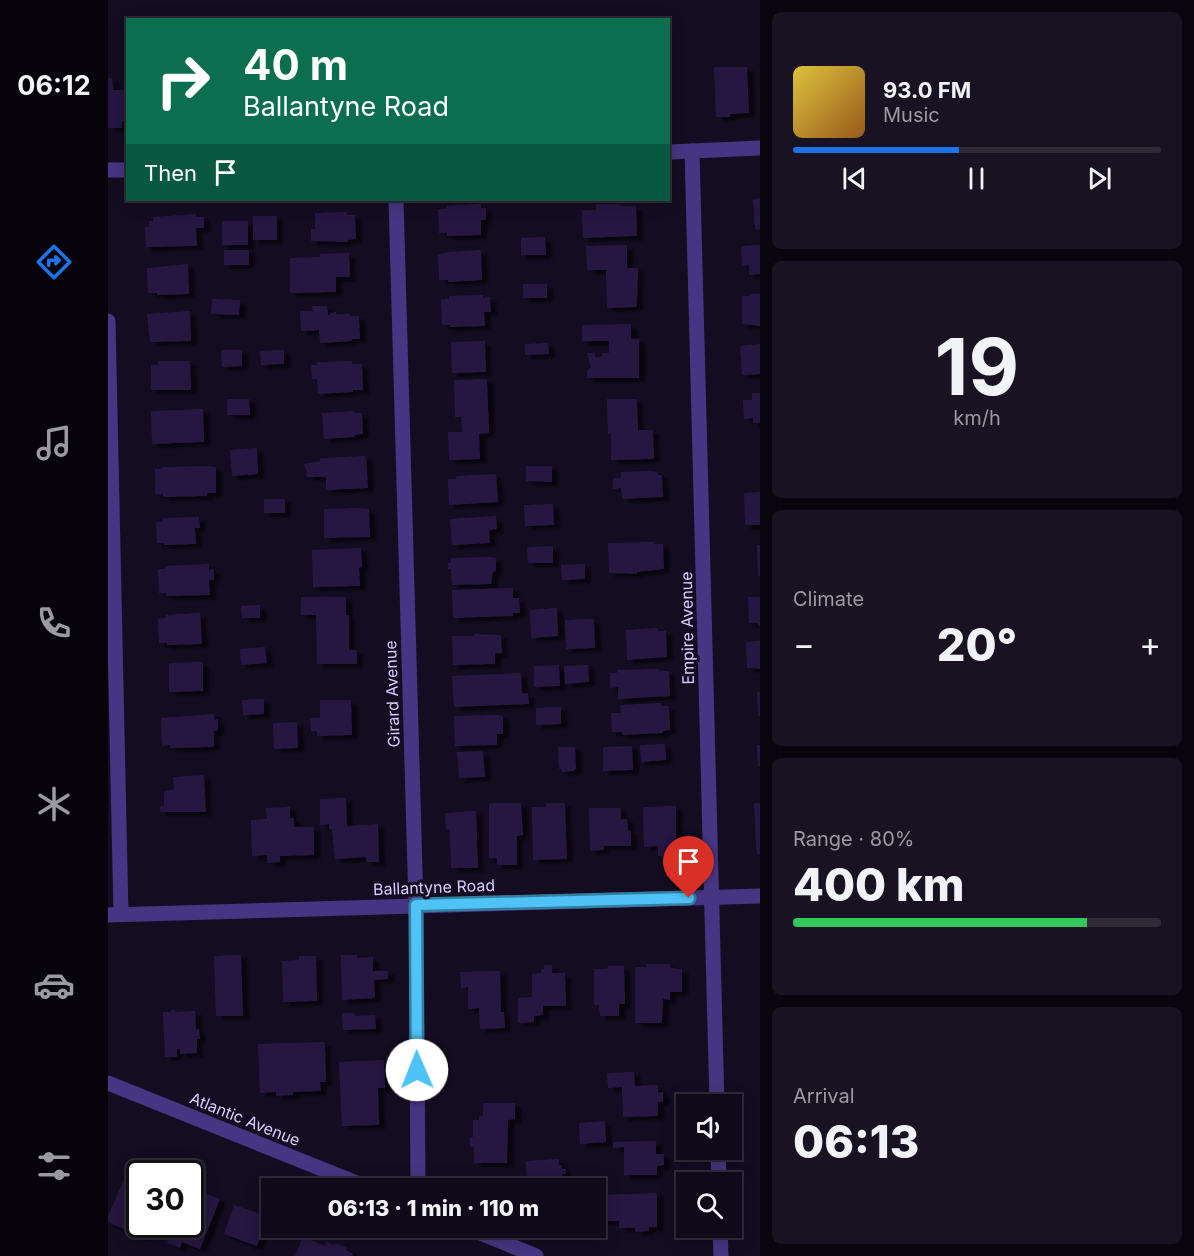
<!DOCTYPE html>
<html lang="en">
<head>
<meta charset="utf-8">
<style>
	body { margin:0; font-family:Inter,sans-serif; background:#181222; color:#f1f3f6; height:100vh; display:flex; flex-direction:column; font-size:22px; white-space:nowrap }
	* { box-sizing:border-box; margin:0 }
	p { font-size:20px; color:#9b9aa2 }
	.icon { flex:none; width:33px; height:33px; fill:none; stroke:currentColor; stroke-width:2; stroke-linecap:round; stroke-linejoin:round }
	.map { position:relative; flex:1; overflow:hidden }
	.details { display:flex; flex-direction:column; gap:12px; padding:12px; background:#08050e; width:434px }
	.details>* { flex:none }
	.banner { position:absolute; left:18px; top:18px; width:544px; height:183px; border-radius:0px; box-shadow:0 3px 15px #0003,0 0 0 2px #2f2a38; background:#0b6e4f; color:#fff; overflow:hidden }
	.fabs { position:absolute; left:568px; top:1094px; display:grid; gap:12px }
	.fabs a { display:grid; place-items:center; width:66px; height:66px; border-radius:0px; background:#0f0919; box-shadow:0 3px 15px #0003,0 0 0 2px #2f2a38; font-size:30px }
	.speed { position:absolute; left:18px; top:1160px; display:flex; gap:12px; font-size:30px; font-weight:700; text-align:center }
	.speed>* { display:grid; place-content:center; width:78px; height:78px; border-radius:50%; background:#0f0919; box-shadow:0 3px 15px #0003,0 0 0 2px #2f2a38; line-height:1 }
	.speed .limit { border:3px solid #111; border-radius:9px; background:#fff; color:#111 }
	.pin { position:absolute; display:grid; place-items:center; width:51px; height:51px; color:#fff; margin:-62px -26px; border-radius:50% 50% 50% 0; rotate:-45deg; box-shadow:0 0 6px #0007 }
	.pin .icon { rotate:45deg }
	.me { position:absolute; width:66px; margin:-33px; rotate:359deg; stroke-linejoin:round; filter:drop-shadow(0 0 4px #0008) }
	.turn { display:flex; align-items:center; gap:21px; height:126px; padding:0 18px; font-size:27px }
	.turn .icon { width:78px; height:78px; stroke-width:2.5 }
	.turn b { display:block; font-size:42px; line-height:51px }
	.then { display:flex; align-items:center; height:57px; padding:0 18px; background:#0003; gap:12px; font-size:22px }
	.big { font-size:45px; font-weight:800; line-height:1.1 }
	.details .card { flex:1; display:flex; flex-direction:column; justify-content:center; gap:9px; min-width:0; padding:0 21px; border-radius:9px; background:#181222 }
	.details .dial { align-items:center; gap:0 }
	.dial b { font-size:78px; line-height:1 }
	.song { display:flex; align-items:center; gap:18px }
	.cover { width:72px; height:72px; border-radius:9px; background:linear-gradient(135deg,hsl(50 70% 55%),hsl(30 70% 35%)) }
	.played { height:6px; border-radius:3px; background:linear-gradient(90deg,#1a73e8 45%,#2f2a38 45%) }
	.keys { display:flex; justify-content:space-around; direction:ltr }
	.heat { display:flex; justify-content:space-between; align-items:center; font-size:33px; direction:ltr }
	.charge { height:9px; border-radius:4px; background:linear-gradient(90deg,#34c759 80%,#2f2a38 0) }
	.trip { position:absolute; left:153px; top:1178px; width:345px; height:60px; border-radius:0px; background:#0f0919; box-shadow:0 3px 15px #0003,0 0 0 2px #2f2a38; font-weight:800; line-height:60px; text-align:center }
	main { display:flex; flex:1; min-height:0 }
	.dock { display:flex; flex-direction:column; width:108px; justify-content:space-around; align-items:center; background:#06040a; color:#9b9aa2 }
	.dock .icon { width:42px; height:42px }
	.dock .selected { color:#1a73e8 }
	.dock b { font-size:27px; color:#f1f3f6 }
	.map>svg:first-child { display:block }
</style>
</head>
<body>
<main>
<nav class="dock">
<b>06:12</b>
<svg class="icon selected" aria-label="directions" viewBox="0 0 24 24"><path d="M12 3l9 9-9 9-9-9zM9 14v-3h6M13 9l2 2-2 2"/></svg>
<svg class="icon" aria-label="music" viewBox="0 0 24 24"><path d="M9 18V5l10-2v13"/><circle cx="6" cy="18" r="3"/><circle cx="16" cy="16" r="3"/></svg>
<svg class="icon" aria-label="phone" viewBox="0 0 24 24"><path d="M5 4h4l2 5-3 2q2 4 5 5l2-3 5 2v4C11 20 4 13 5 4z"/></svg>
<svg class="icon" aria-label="climate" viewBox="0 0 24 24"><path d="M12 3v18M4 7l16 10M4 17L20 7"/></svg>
<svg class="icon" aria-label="car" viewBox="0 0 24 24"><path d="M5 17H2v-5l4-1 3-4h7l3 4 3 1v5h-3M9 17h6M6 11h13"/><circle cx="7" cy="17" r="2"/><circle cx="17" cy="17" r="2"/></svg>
<svg class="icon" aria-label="filters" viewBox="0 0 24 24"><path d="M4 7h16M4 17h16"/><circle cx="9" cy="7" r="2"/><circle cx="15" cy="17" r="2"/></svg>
</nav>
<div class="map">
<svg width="653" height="1256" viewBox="0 0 653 1256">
	<defs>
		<filter id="shadow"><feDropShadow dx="6" dy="4" stdDeviation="1.5" flood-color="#0009"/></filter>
	</defs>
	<rect width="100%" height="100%" fill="#140c21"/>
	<g fill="#281843" filter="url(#shadow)">
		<path d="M606,67h33l2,46 -19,1v3h-14z"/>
		<path d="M0,78h4l1,12h11v31h-2v7h-14z"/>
		<path d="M653,198v31l-3,1 -3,-1 -2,-30z"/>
		<path d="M373,204v4h5v12h-5v15l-34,1v-3h-8l-1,-24h9v-3z"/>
		<path d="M488,204h23l1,2h16l1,30 -54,2 -1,-28h14z"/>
		<path d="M239,212v3h8l1,24 -9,1 1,2 -37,-1v-12h4v-16z"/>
		<path d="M88,214v3h8v11h-8l1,18 -51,1 -1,-20h4v-6h4v-4z"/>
		<rect x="145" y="216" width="24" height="24"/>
		<rect x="114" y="221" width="26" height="24"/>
		<path d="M437,237l1,18h-25v-17z"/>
		<path d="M519,245v23h11l-1,39 -30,1 -1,-38h-19l-1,-24z"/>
		<path d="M653,245v29l-12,1v-10l-7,1 -1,-20z"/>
		<rect x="116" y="250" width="25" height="15"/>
		<path d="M373,250l1,30 -34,2v-2h-9l-1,-26 9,-1v-1z"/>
		<path d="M241,253l1,24h-14v15l-46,1v-35l30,-1v-3z"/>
		<path d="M80,264l1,30 -32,1v-2h-9l-1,-25z"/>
		<rect x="415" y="284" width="24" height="14"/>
		<path d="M642,294h11v32l-19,-2v-28h8z"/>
		<path d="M375,295v3l7,-1 1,15h-7l1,14 -35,1v-2h-8l-1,-26h8v-3z"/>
		<path d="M104,299l28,1 -1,15 -28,-1z"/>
		<path d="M204,306h15l1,9h2v-2l6,-1v2h14v2h9l1,23h-8v2l-32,2 -1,-13 -18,1 -1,-20h13z"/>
		<path d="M82,311l1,30 -41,1 -3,-28z"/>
		<path d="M523,324v15h8v39h-52v-7l4,-4 -4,-14h8v4h7v-4h7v-12h-27v-16z"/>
		<path d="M377,341l1,31 -34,1 -1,-31z"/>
		<path d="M440,343l1,11 -24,1v-11z"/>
		<path d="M653,344v30l-19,1 -2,-29z"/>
		<path d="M113,350h21v16l-20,1z"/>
		<path d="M176,350v14l-23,1 -1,-14z"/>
		<path d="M50,361h32l1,29h-40v-25h7z"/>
		<path d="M244,361v3h10l1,26h-10v2l-35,2 -1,-15h-5l-1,-14h6v-3z"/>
		<path d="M379,379l2,54 -10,1 1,25 -31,1 -1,-28h14l-1,-15h-6l-1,-37z"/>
		<path d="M644,393h9v30h-8v-5l-9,1 -1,-19h9z"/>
		<path d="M119,399h22l1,16h-23z"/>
		<path d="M499,399h30l1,31h15l1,29 -43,1v-26h-3z"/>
		<path d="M95,409l1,33 -52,2 -1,-33z"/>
		<path d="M246,411v2h8l1,21 -8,1v2l-31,2 -2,-26z"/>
		<path d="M149,448l1,26 -26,2 -2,-26z"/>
		<path d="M258,456l2,32 -42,2v-13h-20l1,-5 -3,-7 3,-2 13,-1v-4z"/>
		<path d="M99,466l9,1v26h-9v3l-44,1v-3h-8v-25h7v-2z"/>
		<path d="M418,466h26v16l-26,-1z"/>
		<path d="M544,471l5,1 1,3h4l1,22 -41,2 -1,-11 -8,1v-11h8v-6z"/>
		<path d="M388,474l2,28 -49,3 -1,-26h8v-3z"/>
		<path d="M653,492v33h-16l-1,-32z"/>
		<rect x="156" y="499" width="21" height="14"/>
		<path d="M445,504l1,21 -29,1 -1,-21z"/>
		<path d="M252,508l9,1 1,28 -46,1v-29z"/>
		<path d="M388,516l1,13 -8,1 1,13 -38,2 -2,-26z"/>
		<path d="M91,517l1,11h-5l1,16 -32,1v-2h-7l-1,-21h7v-4z"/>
		<path d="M546,542v2h9l1,25 -27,3v2l-28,-1 -1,-30z"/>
		<path d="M649,545h4v31h-3z"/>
		<path d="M445,546v17h-25l-1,-16z"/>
		<path d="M253,548l1,19 -3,1 1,18 -47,1 -1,-37z"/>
		<path d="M383,557l5,1v13l-3,1 -2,12 -39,1 -1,-16h-3v-6h3v-5z"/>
		<path d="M101,564v6l5,-1v11h-5l1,15 -44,1v-3h-7l-1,-24h7v-3z"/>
		<path d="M477,564v15l-23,1 -1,-15z"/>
		<path d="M405,588v10h6l1,15h-7v3l-60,2 -1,-28z"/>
		<path d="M193,597h45v18h3v35h8v14h-40l-1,-49h-15z"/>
		<path d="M640,597h13v29h-3v-3h-9z"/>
		<path d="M152,605v13h-18l-1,-12z"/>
		<path d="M449,608l1,28 -27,2 -1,-28z"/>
		<path d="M92,613l2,31 -35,1v-2h-8l-1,-24 8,-1v-3z"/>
		<path d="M486,619l1,29 -29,1 -1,-29z"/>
		<path d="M549,628l1,3h8l1,26 -40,3 -1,-30z"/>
		<path d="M366,634l27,1 1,18h-7v11l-42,1 -1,-29h22z"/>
		<path d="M653,641v28l-14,-1 -1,-26z"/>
		<path d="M157,647l2,16 -26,2 -1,-16z"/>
		<path d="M95,662v29l-34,1v-29z"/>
		<path d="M451,665l1,21 -26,1v-21z"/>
		<path d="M480,665l1,17 -24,2 -1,-18z"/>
		<path d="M551,669v2h10l1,25 -52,3v-12l-8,1v-15h7v-3z"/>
		<path d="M413,673l1,20h6l1,11 -75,3 -2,-31z"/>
		<path d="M649,692h4v24h-3z"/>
		<path d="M156,699v15l-21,1 -1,-15z"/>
		<path d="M212,700h31l1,35 -35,1v-5h-6l-1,-13h10z"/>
		<path d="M553,703v3h8l1,24 -7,1v2l-41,2v-3h-10l-1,-19h10l-1,-8z"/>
		<path d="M453,707v17l-25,1v-17z"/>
		<path d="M106,714v6l4,-1v11l-4,1v16l-44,1v-3l-8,1 -1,-28z"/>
		<path d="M389,715l6,1v18h-6v11l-42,1 -1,-30z"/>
		<path d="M189,722l1,26 -24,1 -1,-26z"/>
		<path d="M557,744l1,16 -25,2 -1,-17z"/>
		<path d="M649,745h4v21h-3z"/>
		<path d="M524,746l1,24 -30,1v-24z"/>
		<path d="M450,747h17l1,22h-2v2l-12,1 -1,-3h-2z"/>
		<path d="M375,751l2,26 -26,1 -2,-26z"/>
		<path d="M96,775l2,37h-46v-6h4v-14l10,-3 -1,-12z"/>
		<path d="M238,798l1,28 31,-2 1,38h-13v-5l-31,2 -3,-30h-3v-5l-9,1v-26z"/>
		<path d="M381,803h32l2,32 -6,1v29h-20v-7h-8z"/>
		<path d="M438,803h19l2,56 -34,1 -1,-53h14z"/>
		<path d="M646,803h7v51h-4l-1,-9z"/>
		<path d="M568,806v49l-18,1v-10l-14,1 -1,-40z"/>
		<path d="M182,807v11h4v9h20v28l-34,1v6l-13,1v-8l-15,1 -1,-36 16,-1 -1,-11z"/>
		<path d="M481,808h32v11h6l1,11 3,1v15h-27l-1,4 -13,1z"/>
		<path d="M368,811l2,57h-27l-1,-39h-4l-1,-16z"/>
		<path d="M133,955l2,61h-27l-2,-60z"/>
		<path d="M233,955h16v3l16,-1v14h15v8l-14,1 1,18 -33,2z"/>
		<path d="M191,956h17l1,45 -34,1 -1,-41 17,-1z"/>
		<path d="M539,964h23v4l12,1v23h-12v8l-7,-1 -1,24h-27v-56h12z"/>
		<path d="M436,965h8v8h13l1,33h-23v9l-9,1v6l-16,1v-25l14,-1v-23l9,-1v-4h3z"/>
		<path d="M500,966h16l1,38h-6v12h-19l-1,-11h-5v-36h13z"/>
		<path d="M392,971l1,41h3l1,16 -25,1 -1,-21 -11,1v-22l-7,1 -1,-16z"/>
		<path d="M63,1010h4v2l20,-1 1,18h3l1,10h-3v14l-17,1v-5h-3v8h-12l-2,-45h8z"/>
		<path d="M234,1013h12l1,3 20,-1 1,14 -33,1z"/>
		<path d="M217,1042l1,40h-6l1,9 -28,1v3l-17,1v-4l-16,1 -2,-49z"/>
		<path d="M276,1060l1,28h-7l1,37 -37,1 -3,-64z"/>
		<path d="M526,1072l1,14 23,-1v8l5,-1v10h-5v14l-35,1 -1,-30 -14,1 -1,-15z"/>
		<path d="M375,1103h32v16l-7,1 -1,43h-33v-16h-4v-10h3v-17h6v-4h4z"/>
		<path d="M497,1121l1,21 -26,2 -1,-21z"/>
		<path d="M548,1141v13h8v11l-7,1v9h-33v-28l-11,1v-6z"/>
		<path d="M451,1159v6h3v4h4v5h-4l1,14h-36l-1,-27z"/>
		<path d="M24,1161l29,12h-21v51h10l-6,14 -36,-16v-6z"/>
		<path d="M82,1188l30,11 -20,50 -18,-7 -2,6 -13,-5 8,-19h15z"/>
		<path d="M549,1193v34h-8v4l-14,1v-4h-16v-7h-23v-26z"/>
		<path d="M126,1205l33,11 -10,30 -33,-12z"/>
		<path d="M195,1237l22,9 1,-4 8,3v-2l13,5 -1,2 7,4 -1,2h-57z"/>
	</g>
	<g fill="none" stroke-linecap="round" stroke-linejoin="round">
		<g stroke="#463582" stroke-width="15">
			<path d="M584,151l25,953"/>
			<path d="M561,152l92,-4"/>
			<path d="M0,170h20"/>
			<path d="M288,200l20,705 2,283"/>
			<path d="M0,321l13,593"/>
			<path d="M0,915l653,-19"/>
			<path d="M0,1083l261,105"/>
			<path d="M610,1149l1,33"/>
			<path d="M358,1227l70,29"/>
			<path d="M612,1227l1,29"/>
		</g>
	</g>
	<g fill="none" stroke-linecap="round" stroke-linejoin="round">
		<defs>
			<path id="route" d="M309,1070l-1,-165 273,-7"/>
		</defs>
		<use href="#route" stroke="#337fa1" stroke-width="15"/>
		<use href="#route" stroke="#4fc3f7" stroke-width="10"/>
	</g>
	<g text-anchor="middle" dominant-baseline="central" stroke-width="6" stroke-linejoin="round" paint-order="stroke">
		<g font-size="16" fill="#dbccff" stroke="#140c21">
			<text transform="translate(579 628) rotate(-91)">Empire Avenue</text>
			<text transform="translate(284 694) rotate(-92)">Girard Avenue</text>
			<text transform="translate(326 887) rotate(-2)">Ballantyne Road</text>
			<text transform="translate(137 1119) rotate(22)">Atlantic Avenue</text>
		</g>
	</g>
</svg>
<div class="fabs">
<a><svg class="icon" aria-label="sound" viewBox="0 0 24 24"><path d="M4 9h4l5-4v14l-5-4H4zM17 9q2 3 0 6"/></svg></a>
<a><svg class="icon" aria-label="search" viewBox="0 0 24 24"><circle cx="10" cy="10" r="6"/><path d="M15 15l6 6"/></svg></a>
</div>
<div class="speed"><div class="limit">30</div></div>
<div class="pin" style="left:581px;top:898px;background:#d93025"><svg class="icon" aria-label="arrive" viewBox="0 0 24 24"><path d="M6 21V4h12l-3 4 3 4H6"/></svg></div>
<svg class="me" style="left:309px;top:1070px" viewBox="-20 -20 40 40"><circle r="19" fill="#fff"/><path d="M0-13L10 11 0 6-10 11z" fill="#4fc3f7"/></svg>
<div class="trip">06:13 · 1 min · 110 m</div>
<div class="banner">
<div class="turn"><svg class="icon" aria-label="right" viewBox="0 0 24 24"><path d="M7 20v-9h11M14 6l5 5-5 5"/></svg><div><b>40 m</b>Ballantyne Road</div></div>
<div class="then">Then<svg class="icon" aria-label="arrive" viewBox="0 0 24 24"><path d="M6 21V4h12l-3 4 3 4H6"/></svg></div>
</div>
</div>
<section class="details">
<div class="card">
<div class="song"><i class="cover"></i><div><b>93.0 FM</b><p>Music</p></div></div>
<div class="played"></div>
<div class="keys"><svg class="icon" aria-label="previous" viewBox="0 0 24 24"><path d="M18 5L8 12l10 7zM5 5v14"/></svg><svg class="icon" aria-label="pause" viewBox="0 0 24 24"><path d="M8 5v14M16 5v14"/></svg><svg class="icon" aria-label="next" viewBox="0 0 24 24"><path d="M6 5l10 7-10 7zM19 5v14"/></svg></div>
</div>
<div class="card dial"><b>19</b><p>km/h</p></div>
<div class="card"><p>Climate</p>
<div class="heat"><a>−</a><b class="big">20°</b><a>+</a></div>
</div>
<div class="card"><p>Range · 80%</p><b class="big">400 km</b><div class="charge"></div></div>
<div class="card"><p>Arrival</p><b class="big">06:13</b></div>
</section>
</main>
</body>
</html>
